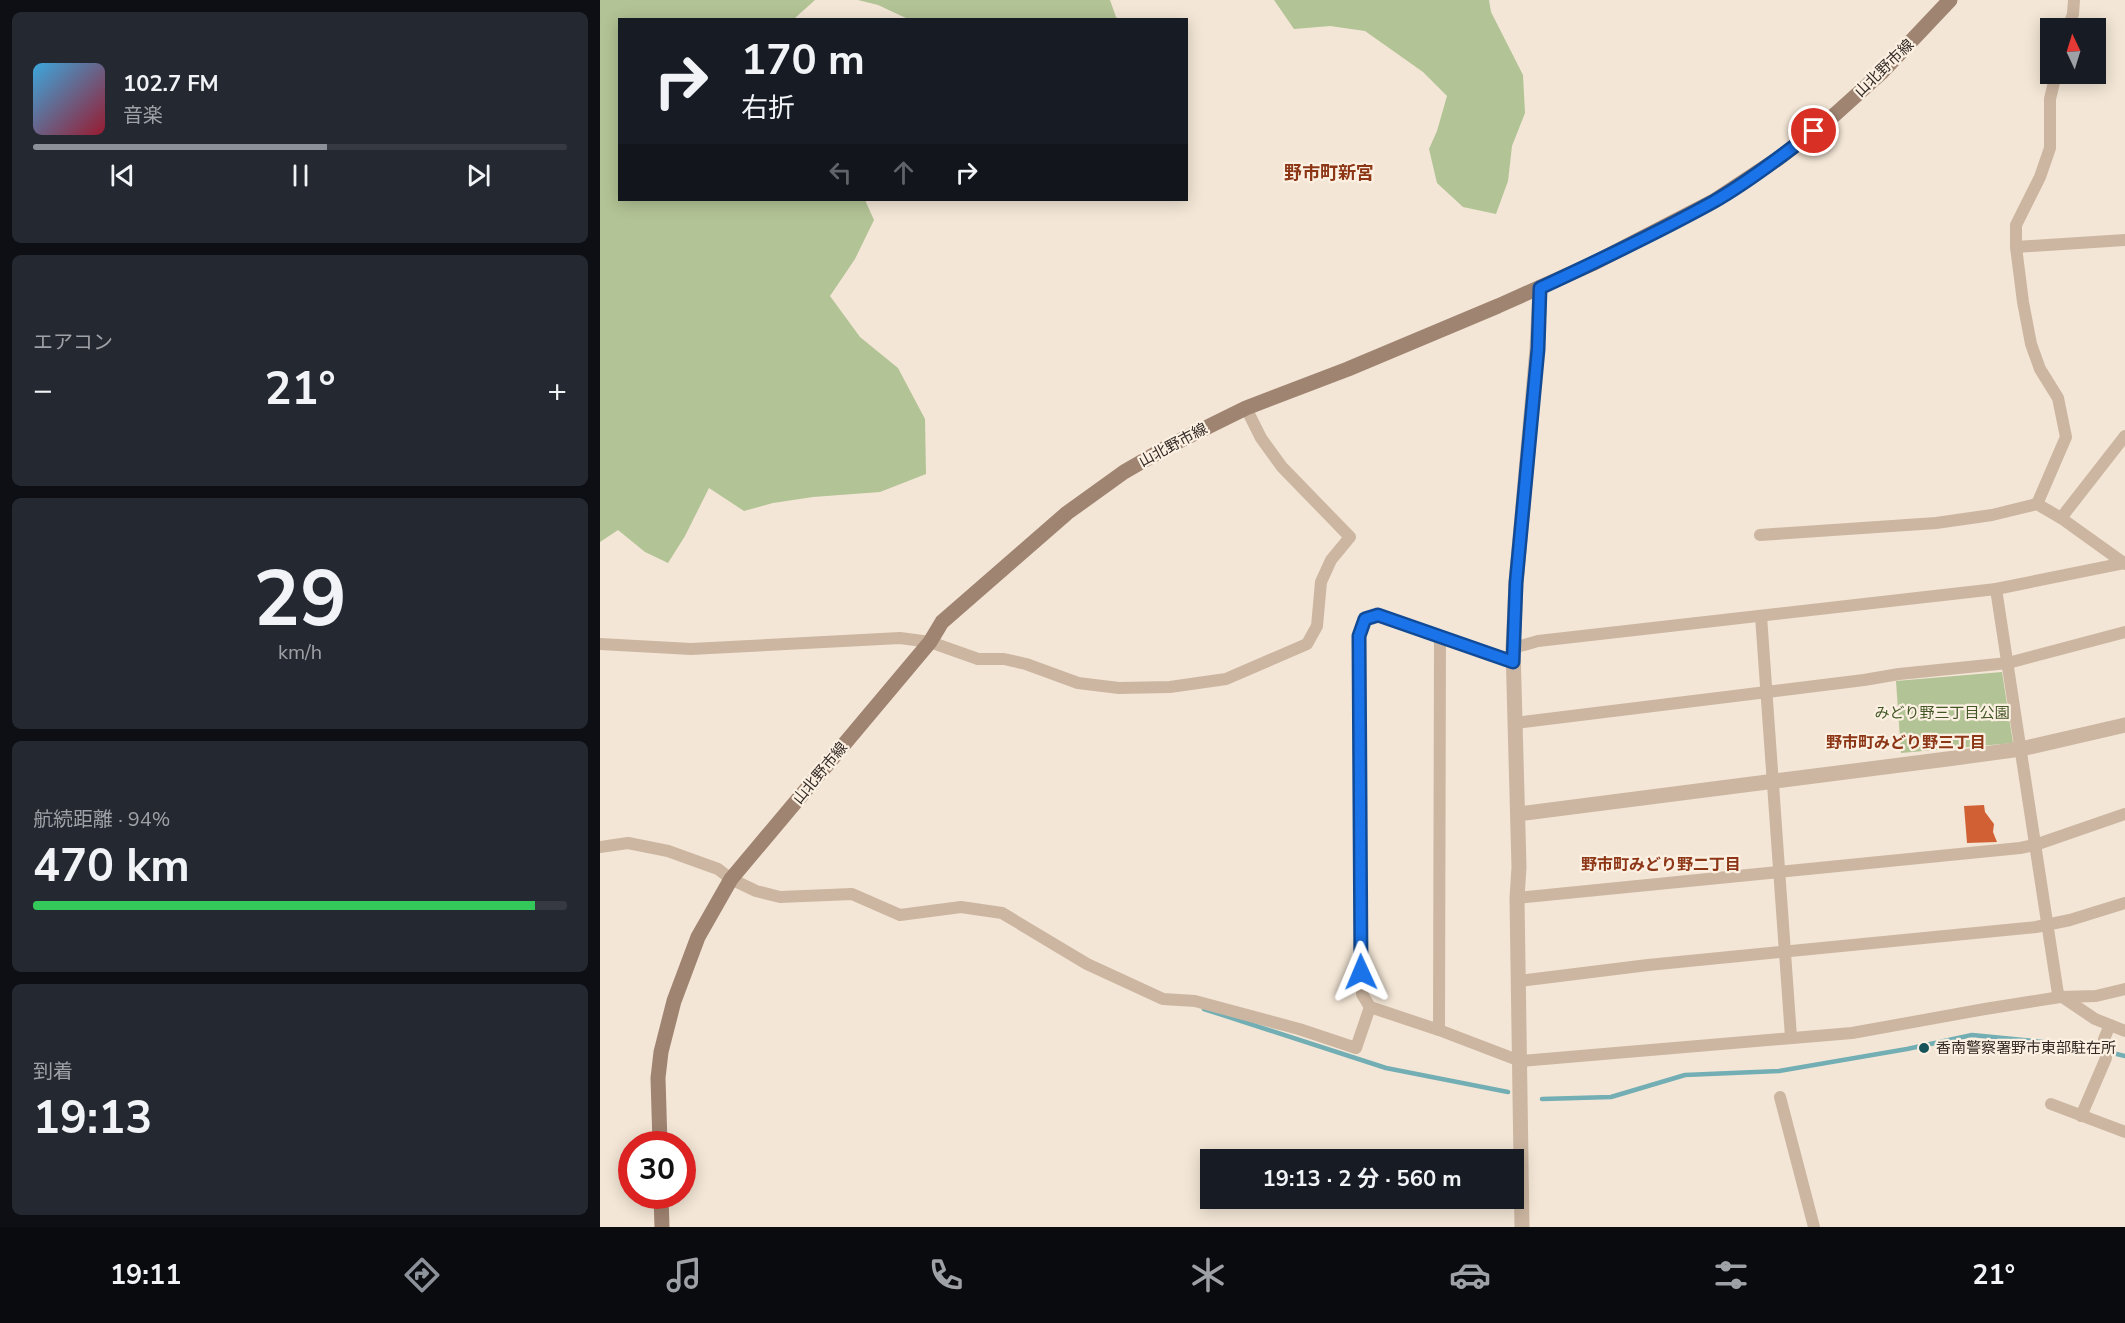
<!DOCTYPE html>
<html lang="ja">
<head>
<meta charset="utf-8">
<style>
	body { margin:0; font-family:"Nunito Sans","Noto Sans JP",sans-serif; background:#242831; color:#f1f3f6; height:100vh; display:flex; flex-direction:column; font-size:22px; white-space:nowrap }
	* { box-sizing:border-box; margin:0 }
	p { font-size:20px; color:#9ea1a6 }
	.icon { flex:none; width:33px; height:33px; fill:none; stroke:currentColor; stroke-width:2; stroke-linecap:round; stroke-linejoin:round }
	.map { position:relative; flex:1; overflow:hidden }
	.sheet { display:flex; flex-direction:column; gap:12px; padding:12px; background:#0d0f14; width:600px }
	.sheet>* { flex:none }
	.top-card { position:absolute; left:18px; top:18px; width:570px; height:183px; border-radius:0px; box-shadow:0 3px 15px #0003; background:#171b24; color:#f1f3f6; overflow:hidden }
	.needle { width:39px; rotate:356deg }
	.controls { position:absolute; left:1440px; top:18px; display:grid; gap:12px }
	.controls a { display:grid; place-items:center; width:66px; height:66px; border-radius:0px; background:#171b24; box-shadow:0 3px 15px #0003; font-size:30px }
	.speed { position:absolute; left:18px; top:1131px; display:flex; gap:12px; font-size:30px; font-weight:700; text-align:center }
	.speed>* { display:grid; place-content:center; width:78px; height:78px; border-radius:50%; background:#171b24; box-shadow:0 3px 15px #0003; line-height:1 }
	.speed .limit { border:9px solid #d22; background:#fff; color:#111 }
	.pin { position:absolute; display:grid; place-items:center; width:51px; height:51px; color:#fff; margin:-26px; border:3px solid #fff; border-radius:50%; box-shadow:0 2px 6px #0007 }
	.me { position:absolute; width:66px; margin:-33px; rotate:359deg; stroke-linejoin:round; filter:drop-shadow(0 0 4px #0008) }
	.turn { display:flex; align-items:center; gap:21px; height:126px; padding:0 24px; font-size:27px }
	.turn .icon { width:78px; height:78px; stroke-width:2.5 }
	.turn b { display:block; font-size:42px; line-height:51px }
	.lanes { display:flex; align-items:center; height:57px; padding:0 24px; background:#0003; justify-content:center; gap:30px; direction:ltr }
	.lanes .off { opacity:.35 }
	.big { font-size:45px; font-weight:700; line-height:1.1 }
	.sheet .card { flex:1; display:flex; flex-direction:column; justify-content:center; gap:9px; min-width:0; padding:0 21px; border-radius:9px; background:#242831 }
	.sheet .dial { align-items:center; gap:0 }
	.dial b { font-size:78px; line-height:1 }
	.song { display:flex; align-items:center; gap:18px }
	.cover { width:72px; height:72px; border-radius:9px; background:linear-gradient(135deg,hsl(200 70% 55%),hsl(350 70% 35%)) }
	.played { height:6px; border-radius:3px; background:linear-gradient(90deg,#8c9099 55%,#363941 55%) }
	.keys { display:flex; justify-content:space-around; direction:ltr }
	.heat { display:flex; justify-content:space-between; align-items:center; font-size:33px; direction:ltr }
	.charge { height:9px; border-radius:4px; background:linear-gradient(90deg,#34c759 94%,#363941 0) }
	.trip { position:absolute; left:600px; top:1149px; width:324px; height:60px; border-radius:0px; background:#171b24; box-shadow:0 3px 15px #0003; font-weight:700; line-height:60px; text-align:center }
	.menu { display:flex; height:96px; justify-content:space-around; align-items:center; background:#090b0e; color:#9ea1a6 }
	.menu .icon { width:42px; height:42px }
	.menu .on { color:#8c9099 }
	.menu b { font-size:27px; color:#f1f3f6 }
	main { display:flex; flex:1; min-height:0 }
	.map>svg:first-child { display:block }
</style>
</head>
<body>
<main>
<section class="sheet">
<div class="card">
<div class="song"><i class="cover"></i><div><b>102.7 FM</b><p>音楽</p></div></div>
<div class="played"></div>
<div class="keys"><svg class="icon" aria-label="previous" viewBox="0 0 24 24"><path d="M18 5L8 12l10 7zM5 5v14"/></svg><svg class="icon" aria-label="pause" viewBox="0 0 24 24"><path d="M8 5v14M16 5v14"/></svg><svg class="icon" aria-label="next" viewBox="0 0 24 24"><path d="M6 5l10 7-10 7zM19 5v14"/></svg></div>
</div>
<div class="card"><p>エアコン</p>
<div class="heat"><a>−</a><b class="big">21°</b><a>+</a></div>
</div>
<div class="card dial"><b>29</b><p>km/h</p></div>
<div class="card"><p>航続距離 · 94%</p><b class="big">470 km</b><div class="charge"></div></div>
<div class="card"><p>到着</p><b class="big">19:13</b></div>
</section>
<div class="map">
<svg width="1525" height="1227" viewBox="0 0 1525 1227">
	<rect width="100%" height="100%" fill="#f3e6d6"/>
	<g fill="#b2c395">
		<path d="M0,0h215l-20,18v1l-175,1v180h245l9,20 -19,39 -25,37 30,41 38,31 27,51 1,55 -46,18 -67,5 -40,6 -29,8 -35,-23 -24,48 -17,27 -23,-11 -27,-22 -18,12z"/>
		<path d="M258,0h252l6,17 3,2h-211l-30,-14z"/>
		<path d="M674,0h215l2,12 32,63 2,38 -13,33 -4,35 -12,33 -33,-7 -26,-24 -8,-34 8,-18 10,-35 -24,-24 -58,-41 -35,-5 -36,3z"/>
		<path d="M1402,672l11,71 -112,10 -5,-72z"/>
	</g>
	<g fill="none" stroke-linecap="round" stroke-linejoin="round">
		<g stroke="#72aeb3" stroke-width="4.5">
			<path d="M604,1009l182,59 122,24"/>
			<path d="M942,1099l69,-2 74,-22 94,-4 128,-22 65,-14 112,11 41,10"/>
		</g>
	</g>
	<path fill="#d26035" d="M1384,805l1,7 9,12 -1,8 4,10 -30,1 -3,-37z"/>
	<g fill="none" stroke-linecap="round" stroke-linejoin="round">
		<g stroke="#ccb6a1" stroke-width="12">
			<path d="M1468,28l5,-14 1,-14"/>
			<path d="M1416,247l109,-7"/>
			<path d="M1437,504l29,-67 -8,-39 -18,-29 -9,-25 -8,-42 -7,-55v-22l24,-48 10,-29v-49l6,-25"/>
			<path d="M1461,518l64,-82"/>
			<path d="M1160,535l176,-12 56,-8 45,-11 24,14 64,46"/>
			<path d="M1396,589l62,405 37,25 30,12"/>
			<path d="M1161,616l30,421"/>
			<path d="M0,644l91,5 209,-11 30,4 48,17h26l22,5 52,19 41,5 51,-1 56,-8 81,-35 10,-18 4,-44 10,-22 19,-23 -68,-70 -21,-29 -15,-30"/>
			<path d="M913,648l25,-7 458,-52 129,-26"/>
			<path d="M913,661l-135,-46 -13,4 -6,17 3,358 8,13 69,23 81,31 332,-28 133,-24 75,-12 36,-1 29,-7"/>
			<path d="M915,723l349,-43 35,-6 109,-11 117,-31"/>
			<path d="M0,847l28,-4 40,8 50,18 13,10 25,12 24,6 72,-3 48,21 61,-8 41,6 85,51 76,35 32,2 104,28 57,19 14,-41"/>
			<path d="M917,898l503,-50 15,-3 90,-31"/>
			<path d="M919,981l129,-16 388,-38 34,-7 55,-17"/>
			<path d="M839,1030l1,-394"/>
			<path d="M1180,1097l34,130"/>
			<path d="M1451,1104l74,28"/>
			<path d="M1481,1116l25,-58 -2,-19 6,-14"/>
		</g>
		<g stroke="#ccb6a1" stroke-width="15">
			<path d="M918,814l437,-56 66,-9 104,-24"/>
			<path d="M922,1227l-5,-329 2,-31 -6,-219 3,-65 21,-234 3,-62"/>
		</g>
		<g stroke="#a08472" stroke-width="15">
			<path d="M60,1144l-2,-66 3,-26 13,-51 24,-64 33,-58 199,-237 12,-20 125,-109 57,-41 45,-26 77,-38 102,-39 150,-63 94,-42 122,-63 65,-43 52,-40 50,-45 69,-73"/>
			<path d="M61,1196l1,31"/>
		</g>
	</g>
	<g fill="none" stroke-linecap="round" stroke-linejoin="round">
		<defs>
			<path id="route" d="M761,972l-2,-336 6,-17 13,-4 135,47 3,-79 22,-234 2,-61c58,-27 117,-55 173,-86 35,-20 69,-46 101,-71"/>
		</defs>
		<use href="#route" stroke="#114b97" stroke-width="15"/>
		<use href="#route" stroke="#1a73e8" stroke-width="10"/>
	</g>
	<circle fill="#17545a" stroke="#fbf0e2" stroke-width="2" cx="1324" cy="1048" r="6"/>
	<g text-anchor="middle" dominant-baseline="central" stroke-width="4.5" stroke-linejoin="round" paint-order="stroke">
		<g font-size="15" fill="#352a25" stroke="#fbf0e2">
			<text transform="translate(1284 68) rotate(-44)">山北野市線</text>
			<text transform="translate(573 445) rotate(-28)">山北野市線</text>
			<text transform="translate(220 773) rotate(-50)">山北野市線</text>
		</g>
		<g font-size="15" fill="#435626" stroke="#fbf0e2">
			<text x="1342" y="713">みどり野三丁目公園</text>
		</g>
		<g font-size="15" fill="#352a25" stroke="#fbf0e2" text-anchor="start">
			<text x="1336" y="1048">香南警察署野市東部駐在所</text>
		</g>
		<g font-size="16" font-weight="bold" fill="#8c3616" stroke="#fbf0e2">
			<text x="1306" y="743">野市町みどり野三丁目</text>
			<text x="1061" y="865">野市町みどり野二丁目</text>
		</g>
		<g font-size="18" font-weight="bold" fill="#8c3616" stroke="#fbf0e2">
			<text x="729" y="173">野市町新宮</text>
		</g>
	</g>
</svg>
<div class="controls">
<a><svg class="needle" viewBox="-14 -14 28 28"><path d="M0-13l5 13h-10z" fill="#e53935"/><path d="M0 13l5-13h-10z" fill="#9ea1a6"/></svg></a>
</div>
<div class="speed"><div class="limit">30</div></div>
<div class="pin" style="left:1214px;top:131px;background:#d93025"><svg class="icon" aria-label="arrive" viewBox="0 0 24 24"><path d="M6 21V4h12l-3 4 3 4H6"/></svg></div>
<svg class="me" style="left:761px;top:972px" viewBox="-20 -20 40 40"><path d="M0-17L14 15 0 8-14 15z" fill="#1a73e8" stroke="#fff" stroke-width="4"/></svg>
<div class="trip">19:13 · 2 分 · 560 m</div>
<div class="top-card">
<div class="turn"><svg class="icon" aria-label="right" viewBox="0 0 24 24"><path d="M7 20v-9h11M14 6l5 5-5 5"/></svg><div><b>170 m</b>右折</div></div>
<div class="lanes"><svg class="icon off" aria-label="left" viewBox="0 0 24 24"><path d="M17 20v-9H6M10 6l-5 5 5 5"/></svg><svg class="icon off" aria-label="ahead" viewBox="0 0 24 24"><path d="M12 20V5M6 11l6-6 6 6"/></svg><svg class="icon" aria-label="right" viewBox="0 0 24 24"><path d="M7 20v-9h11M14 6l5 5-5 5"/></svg></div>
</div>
</div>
</main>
<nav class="menu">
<b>19:11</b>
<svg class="icon on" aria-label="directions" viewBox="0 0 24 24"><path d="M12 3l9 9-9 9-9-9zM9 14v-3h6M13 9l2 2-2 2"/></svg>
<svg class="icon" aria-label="music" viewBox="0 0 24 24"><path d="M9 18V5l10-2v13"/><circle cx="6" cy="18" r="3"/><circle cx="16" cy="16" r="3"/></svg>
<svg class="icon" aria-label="phone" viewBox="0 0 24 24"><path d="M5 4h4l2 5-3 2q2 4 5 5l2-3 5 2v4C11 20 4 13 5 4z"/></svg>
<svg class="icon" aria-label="climate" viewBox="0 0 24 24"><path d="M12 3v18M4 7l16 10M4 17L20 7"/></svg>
<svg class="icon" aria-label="car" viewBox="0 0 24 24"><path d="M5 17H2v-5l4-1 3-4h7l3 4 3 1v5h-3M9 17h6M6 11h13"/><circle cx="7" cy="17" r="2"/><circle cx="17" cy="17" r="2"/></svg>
<svg class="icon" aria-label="filters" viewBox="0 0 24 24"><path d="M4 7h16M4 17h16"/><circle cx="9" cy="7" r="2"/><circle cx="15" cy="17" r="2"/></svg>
<b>21°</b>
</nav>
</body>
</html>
